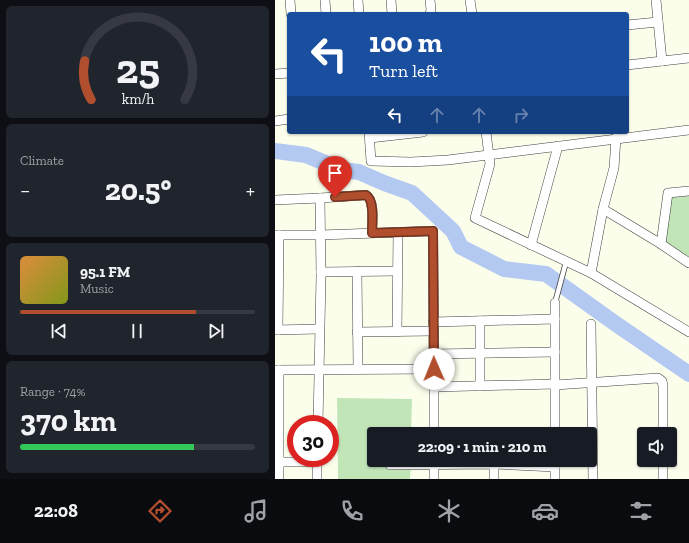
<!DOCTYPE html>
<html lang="en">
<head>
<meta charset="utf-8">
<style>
	body { margin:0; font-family:"Zilla Slab",serif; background:#20242c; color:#f1f3f6; height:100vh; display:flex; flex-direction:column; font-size:15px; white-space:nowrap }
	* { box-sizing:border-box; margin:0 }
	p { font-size:13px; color:#9ea1a6 }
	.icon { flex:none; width:22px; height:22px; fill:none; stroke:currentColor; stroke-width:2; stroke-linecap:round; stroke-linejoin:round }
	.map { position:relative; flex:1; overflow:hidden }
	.drawer { display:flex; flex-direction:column; gap:6px; padding:6px; background:#0d0f14; width:275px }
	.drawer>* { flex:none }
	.guide { position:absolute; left:12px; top:12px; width:342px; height:122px; border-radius:4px; box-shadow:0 1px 3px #0004; background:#1a4fa0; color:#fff; overflow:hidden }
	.fabs { position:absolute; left:362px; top:427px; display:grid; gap:8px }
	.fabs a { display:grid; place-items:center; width:40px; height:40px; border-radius:4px; background:#171b24; box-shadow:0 1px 3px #0004; font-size:20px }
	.speed { position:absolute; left:12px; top:415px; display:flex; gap:8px; font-size:20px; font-weight:700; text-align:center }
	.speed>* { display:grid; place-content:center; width:52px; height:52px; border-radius:50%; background:#171b24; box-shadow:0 1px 3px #0004; line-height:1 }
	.speed .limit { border:6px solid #d22; background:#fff; color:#111 }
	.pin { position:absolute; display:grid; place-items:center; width:34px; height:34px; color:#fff; margin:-41px -17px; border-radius:50% 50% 50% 0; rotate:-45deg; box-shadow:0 0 4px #0007 }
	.pin .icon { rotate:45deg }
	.me { position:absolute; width:44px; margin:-22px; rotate:359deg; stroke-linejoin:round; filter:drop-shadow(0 0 3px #0008) }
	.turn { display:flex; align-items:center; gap:14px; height:84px; padding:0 16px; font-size:18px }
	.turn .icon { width:52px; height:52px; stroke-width:2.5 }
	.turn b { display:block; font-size:28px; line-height:34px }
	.lanes { display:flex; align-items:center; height:38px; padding:0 16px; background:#0003; justify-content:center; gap:20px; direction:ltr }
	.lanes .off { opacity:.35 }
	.big { font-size:30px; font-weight:700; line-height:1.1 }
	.drawer .tile { flex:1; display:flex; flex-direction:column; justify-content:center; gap:6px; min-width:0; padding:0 14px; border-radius:6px; background:#20242c }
	.drawer .dial { align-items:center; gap:0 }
	.dial svg { height:104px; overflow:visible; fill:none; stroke:#363941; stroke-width:7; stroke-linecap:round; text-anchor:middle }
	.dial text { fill:#f1f3f6; stroke:none }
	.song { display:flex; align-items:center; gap:12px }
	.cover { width:48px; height:48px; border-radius:6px; background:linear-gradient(135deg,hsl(30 70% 55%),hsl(70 70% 35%)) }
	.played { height:4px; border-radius:2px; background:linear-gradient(90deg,#b14e2e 75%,#363941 75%) }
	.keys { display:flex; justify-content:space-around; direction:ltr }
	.heat { display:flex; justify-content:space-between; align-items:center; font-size:22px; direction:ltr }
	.charge { height:6px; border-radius:3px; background:linear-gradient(90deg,#34c759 74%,#363941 0) }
	.trip { position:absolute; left:92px; top:427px; width:230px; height:40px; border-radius:4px; background:#171b24; box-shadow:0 1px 3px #0004; font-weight:700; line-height:40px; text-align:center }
	.menu { display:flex; height:64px; justify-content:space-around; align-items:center; background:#090b0e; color:#9ea1a6 }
	.menu .icon { width:28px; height:28px }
	.menu .on { color:#b14e2e }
	.menu b { font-size:18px; color:#f1f3f6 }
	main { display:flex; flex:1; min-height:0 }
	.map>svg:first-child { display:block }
</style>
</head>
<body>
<main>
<section class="drawer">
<div class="tile dial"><svg viewBox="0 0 100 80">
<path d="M14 69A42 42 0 1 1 86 69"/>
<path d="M14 69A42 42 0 0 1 9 39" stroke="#b14e2e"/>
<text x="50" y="56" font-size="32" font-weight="700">25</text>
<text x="50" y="72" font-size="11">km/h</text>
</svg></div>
<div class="tile"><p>Climate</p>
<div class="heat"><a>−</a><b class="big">20.5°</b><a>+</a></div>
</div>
<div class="tile">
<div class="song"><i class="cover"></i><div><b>95.1 FM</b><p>Music</p></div></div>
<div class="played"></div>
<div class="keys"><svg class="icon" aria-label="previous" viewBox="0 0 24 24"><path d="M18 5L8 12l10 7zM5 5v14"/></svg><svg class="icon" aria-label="pause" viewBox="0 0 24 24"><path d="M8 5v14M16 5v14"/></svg><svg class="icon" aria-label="next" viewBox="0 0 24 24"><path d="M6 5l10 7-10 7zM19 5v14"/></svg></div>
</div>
<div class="tile"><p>Range · 74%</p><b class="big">370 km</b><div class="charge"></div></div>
</section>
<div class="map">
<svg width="414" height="479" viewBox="0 0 414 479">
	<rect width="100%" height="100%" fill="#fcfeec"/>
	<g fill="#c2e5b8">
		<path d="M414,191v72l-30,-18 8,-51z"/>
		<path d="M62,398l75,1 -1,35h-37v26h37l-1,19h-72z"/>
	</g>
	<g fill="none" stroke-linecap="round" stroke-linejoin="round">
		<path stroke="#b4c9f1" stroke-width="16" d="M0,151l31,4 36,15 17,2 25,11 28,10 41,38 8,16 43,22 42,5 70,50 73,50"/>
		<defs>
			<path id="lane" d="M280,303l11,-41"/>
			<g id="street">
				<path d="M15,0l1,14"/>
				<path d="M50,0l1,14"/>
				<path d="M83,0l1,14"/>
				<path d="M116,0l1,14"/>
				<path d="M155,0l1,10 -1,4"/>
				<path d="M195,0l2,14"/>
				<path d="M381,0l6,61"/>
				<path d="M352,25l31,-3"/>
				<path d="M352,65l62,-7"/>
				<path d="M0,74l14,-1"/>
				<path d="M0,121l14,-2"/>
				<path d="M94,132l2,29 40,1 37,-2 241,-30"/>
				<path d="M211,132l4,32 -15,54 116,55 98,59"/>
				<path d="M95,138l53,-6"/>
				<path d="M414,191l-21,2 -7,51 28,19"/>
				<path d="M45,198l46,-3c9,5 6,28 6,38"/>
				<path d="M0,200l45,-2 1,78 -3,148"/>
				<path d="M328,209l58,35"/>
				<path d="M0,235h45l113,-4 1,156"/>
				<path d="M256,245l27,-99"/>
				<path d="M82,271l1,98"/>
				<path d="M46,272l76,-1"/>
				<path d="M316,273l12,-64 11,-41 2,-30"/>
				<path d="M280,303v131"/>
				<path d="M158,322l122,-3"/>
				<path d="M316,324l2,155"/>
				<path d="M0,330l44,-1"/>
				<path d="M3,330l1,-95"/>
				<path d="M82,332l76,-1"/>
				<path d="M122,332l1,-100"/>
				<path d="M158,354l122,-2"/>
				<path d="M0,370l159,-1"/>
				<path d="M4,370v109"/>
				<path d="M280,385l103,-7 4,3 1,5v48"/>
				<path d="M205,386v-65"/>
				<path d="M159,434v-47l121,-3"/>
				<path d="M280,460v19"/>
				<path d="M0,462h42"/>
				<path d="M219,464l61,3"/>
				<path d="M115,465l104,-1v15"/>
				<path d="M42,479v-21"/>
				<path d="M159,479v-19"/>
				<path d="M388,479v-19"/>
			</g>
		</defs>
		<use href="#lane" stroke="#3f3f3f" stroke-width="6"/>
		<use href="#street" stroke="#3f3f3f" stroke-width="10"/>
		<use href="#lane" stroke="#fff" stroke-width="4.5"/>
		<use href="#street" stroke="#fff" stroke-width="9"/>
	</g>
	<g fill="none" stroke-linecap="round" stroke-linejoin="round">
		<defs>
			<path id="route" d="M60,197l31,-2c9,5 6,28 6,38l61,-2 1,138"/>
		</defs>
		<use href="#route" stroke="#73331e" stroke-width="10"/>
		<use href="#route" stroke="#b14e2e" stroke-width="7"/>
	</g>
</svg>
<div class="fabs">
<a><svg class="icon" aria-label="sound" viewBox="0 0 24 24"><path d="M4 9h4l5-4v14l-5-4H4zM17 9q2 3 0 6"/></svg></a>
</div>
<div class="speed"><div class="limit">30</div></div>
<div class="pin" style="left:60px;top:197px;background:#d93025"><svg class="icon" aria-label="arrive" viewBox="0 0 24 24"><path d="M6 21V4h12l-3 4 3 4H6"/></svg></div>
<svg class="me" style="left:159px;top:369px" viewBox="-20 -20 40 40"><circle r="19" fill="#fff"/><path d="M0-13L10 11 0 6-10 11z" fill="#b14e2e"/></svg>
<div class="trip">22:09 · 1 min · 210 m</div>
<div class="guide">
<div class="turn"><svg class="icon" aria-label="left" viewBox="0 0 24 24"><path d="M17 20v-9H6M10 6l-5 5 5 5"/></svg><div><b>100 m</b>Turn left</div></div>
<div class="lanes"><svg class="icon" aria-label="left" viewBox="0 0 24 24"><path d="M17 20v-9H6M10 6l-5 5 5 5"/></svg><svg class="icon off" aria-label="ahead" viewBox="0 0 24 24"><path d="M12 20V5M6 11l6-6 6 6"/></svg><svg class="icon off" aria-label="ahead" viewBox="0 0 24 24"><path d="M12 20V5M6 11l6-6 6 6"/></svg><svg class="icon off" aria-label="right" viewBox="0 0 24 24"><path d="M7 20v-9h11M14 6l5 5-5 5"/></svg></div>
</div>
</div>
</main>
<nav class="menu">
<b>22:08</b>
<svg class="icon on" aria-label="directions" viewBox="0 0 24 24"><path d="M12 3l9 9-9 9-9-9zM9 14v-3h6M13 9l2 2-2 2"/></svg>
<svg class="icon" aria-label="music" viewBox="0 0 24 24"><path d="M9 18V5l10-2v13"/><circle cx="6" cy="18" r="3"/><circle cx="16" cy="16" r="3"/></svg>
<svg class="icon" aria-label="phone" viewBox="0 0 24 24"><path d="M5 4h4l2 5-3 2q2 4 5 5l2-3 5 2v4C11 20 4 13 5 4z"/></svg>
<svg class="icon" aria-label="climate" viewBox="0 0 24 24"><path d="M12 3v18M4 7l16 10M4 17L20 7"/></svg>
<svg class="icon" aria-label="car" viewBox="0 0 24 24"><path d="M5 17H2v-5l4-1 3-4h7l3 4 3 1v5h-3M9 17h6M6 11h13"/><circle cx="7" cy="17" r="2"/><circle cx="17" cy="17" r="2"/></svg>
<svg class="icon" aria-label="filters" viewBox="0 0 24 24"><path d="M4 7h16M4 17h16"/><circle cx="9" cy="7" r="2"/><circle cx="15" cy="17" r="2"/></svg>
</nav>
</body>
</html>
